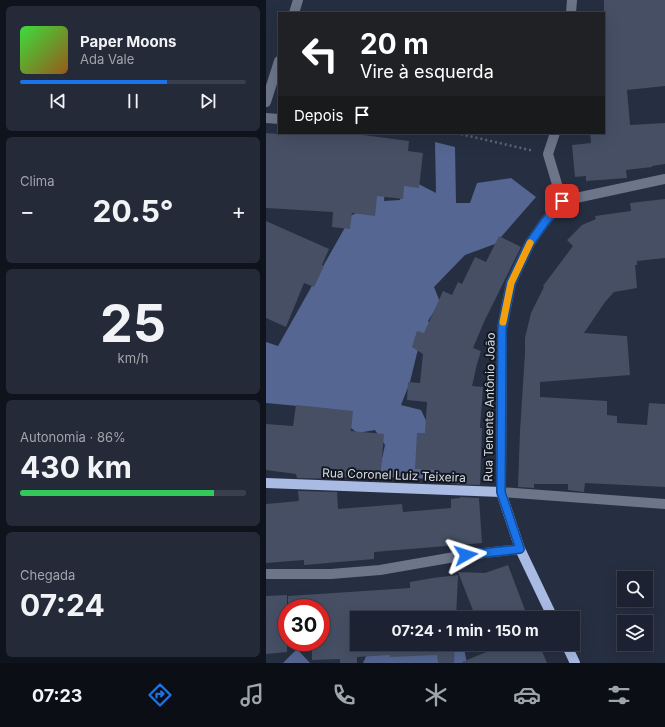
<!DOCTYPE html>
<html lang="pt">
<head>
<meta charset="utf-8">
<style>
	body { margin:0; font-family:Inter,sans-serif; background:#252a39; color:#f1f3f6; height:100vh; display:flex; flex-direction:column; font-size:15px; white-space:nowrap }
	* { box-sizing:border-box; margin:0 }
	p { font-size:13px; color:#a0a4ab }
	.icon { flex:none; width:22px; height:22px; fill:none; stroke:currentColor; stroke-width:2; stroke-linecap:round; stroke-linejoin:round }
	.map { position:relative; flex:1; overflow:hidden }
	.sheet { display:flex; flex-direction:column; gap:6px; padding:6px; background:#0f131b; width:266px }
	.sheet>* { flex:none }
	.top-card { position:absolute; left:12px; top:12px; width:327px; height:122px; border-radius:0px; box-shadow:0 4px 16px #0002,0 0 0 1px #3a3f4d; background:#202124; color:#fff; overflow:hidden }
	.buttons { position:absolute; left:351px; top:571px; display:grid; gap:8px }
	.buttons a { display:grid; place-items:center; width:36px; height:36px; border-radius:0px; background:#1c2231; box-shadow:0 4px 16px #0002,0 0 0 1px #3a3f4d; font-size:20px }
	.speed { position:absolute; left:12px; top:599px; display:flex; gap:8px; font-size:20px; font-weight:700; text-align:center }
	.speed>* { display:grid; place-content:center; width:52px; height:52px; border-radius:50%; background:#1c2231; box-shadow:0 4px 16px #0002,0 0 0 1px #3a3f4d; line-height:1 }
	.speed .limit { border:6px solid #d22; background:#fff; color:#111 }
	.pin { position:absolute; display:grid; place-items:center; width:34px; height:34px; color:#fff; margin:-17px; border-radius:8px; box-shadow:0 2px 6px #0006 }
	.me { position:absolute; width:44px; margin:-22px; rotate:84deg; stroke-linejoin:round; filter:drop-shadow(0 0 3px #0008) }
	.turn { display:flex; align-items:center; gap:14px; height:84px; padding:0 16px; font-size:18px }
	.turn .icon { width:52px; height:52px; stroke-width:2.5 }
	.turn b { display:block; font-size:28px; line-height:34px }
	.then { display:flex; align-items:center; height:38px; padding:0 16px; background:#0003; gap:8px; font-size:15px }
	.big { font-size:30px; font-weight:700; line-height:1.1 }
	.sheet .widget { flex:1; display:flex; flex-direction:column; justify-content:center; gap:6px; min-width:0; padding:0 14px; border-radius:6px; background:#252a39 }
	.sheet .dial { align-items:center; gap:0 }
	.dial b { font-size:52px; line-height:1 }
	.song { display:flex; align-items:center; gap:12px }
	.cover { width:48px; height:48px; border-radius:6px; background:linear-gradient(135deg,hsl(120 70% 55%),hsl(30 70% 35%)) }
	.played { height:4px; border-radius:2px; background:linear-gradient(90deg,#1a73e8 65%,#3a3f4d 65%) }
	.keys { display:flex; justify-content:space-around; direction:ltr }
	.heat { display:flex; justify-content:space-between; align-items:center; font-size:22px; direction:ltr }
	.charge { height:6px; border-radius:3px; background:linear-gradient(90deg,#34c759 86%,#3a3f4d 0) }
	.trip { position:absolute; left:84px; top:611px; width:230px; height:40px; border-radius:0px; background:#1c2231; box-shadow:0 4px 16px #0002,0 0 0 1px #3a3f4d; font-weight:700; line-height:40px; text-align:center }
	.tab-bar { display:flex; height:64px; justify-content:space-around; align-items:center; background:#0b0e14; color:#a0a4ab }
	.tab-bar .icon { width:28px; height:28px }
	.tab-bar .active { color:#1a73e8 }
	.tab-bar b { font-size:18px; color:#f1f3f6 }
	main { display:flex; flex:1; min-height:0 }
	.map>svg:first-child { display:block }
</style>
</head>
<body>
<main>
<section class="sheet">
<div class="widget">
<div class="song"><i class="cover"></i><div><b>Paper Moons</b><p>Ada Vale</p></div></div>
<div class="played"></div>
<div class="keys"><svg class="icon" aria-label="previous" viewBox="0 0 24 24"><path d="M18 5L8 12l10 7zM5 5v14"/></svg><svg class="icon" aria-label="pause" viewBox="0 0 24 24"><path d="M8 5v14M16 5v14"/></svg><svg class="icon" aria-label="next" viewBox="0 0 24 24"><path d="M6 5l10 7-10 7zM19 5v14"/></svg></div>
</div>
<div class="widget"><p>Clima</p>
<div class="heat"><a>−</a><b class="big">20.5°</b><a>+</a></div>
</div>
<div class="widget dial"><b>25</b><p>km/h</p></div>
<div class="widget"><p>Autonomia · 86%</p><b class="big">430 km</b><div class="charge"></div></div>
<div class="widget"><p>Chegada</p><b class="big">07:24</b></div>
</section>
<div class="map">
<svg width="399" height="663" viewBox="0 0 399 663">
	<rect width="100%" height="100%" fill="#262e41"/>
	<g fill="#546691">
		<path d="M169,142l20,5 1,56h14l7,-20 34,-5 25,19 -41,47 -30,11 -31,32 6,15 -12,19 19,24 -29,4 -8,33 -9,23 20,5 10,21 4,48 -57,-2 7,-32 -10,-15 -18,3 -27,-24 -64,-6v-61l12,4 74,-131 17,-7 17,-34 -2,27 16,-1 5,-23 31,16z"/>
		<path d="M148,644h49l4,19h-104l5,-11z"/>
		<path d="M31,649l13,14h-27z"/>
	</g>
	<g fill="#464f64">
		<path d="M338,0h61v86l-38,4 3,35 35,-2v41l-13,2v1l-26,3 1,8 -41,3v-5l-11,1 -3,-32 19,-2 -1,-10h14z"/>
		<path d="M0,133l25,2v-2h17l26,2v-2h14l61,8 -1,10 15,2 -4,35 -15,-2 -1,13 -26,-3 -2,20 -23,-3 -2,16 -18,-2 1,-15 -67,-4z"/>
		<path d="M399,199v59l-28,3v4h-2l2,23 -23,4 -9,10 -21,31 43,3 3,39 -90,7v15l67,4v14l10,1v7l30,2 2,-22 16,1v83l-80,-4 -1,9 -16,-2v-6h-34v4l-16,-1 2,-56 5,-78v-15l6,-25 13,-26 -1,-1 30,-40 -6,-6 15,-15 14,-6 -1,-3 36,-5 -1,-8z"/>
		<path d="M0,221l63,28 -7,16 2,1 -10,21 -10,-4 -18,44 -20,-9z"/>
		<path d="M233,236l22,11 -37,75 -11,26 8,3 -4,13 -5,22 11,1 -3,41h2l-2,57 -29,-1 1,-11h-17l1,-3 -21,-1 2,-36h8l2,-31 -20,-2 1,-18 12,1 3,-29 -11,-7 5,-16 7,2 19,-42 9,4 6,-13 4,2 13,-27 11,5z"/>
		<path d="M30,405l57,6 -2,20 33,3 -4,47 -45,-5v3l-38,-1 -1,-4 -30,-4v-46l27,2z"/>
		<path d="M32,491l39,1 1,17 64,-5 1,8 48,-4v-9l9,-1v-1l19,1 3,45 -108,9v7l-70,6v-5l-38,3v-59l33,-3z"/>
		<path d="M242,565l20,53h-52l-18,-46 27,1z"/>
		<path d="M192,575l-2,43h-99v26h98l-1,19h-16l-1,-8 -47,2v-2l-33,2v6h-17v-4l-28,1v-18h9v-34h-33v-12l122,-8v-6l23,-4z"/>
		<path d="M21,595v57l-21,2v-58z"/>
		<path d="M220,644h53l8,19h-85v-1l27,-11z"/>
	</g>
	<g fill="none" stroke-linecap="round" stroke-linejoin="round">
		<path stroke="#5f6677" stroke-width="2.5" stroke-dasharray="2 3" stroke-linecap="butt" d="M190,133l78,18"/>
		<g stroke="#6c7589" stroke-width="10">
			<path d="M28,13l4,-13"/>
			<path d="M305,13l1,-13"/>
			<path d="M0,102l13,-41"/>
			<path d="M0,118l13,1"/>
			<path d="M289,133l-7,21 14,47"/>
			<path d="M296,201l-18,22 -14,20 -19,40 -9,45 -1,164 164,12"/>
			<path d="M296,201l103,-22"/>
			<path d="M0,574h65l49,-4 86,-15 54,-6"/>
		</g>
		<g stroke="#a9bbe3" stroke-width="10">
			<path d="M0,483l235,9 19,57 33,69"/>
			<path d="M300,644l9,19"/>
		</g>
	</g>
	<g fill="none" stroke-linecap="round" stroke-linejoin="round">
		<defs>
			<path id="route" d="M200,555l54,-6 -19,-57 1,-164 9,-45 19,-40 14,-20 18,-22"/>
		</defs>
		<use href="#route" stroke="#114b97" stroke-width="10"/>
		<use href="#route" stroke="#1a73e8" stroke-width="7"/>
		<path stroke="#f59e0b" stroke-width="7" d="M237,322l8,-39 19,-40"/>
	</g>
	<g text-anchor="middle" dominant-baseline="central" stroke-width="4" stroke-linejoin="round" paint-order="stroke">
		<g font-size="12" fill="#d5dae7" stroke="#13171f">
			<text transform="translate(223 407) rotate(-89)">Rua Tenente Antônio João</text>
			<text transform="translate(128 475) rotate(2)">Rua Coronel Luiz Teixeira</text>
		</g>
	</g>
</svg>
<div class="buttons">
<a><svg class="icon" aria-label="search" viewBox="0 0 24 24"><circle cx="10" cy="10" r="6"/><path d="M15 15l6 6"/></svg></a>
<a><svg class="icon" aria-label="layers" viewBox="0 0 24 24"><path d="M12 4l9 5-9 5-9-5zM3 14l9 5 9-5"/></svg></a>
</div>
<div class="speed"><div class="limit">30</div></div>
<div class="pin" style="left:296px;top:201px;background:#d93025"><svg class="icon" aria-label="arrive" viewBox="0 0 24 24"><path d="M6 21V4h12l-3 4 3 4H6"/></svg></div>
<svg class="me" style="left:200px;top:555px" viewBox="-20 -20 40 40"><path d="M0-17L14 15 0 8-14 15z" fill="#1a73e8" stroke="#fff" stroke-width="4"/></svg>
<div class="trip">07:24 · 1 min · 150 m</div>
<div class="top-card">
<div class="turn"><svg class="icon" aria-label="left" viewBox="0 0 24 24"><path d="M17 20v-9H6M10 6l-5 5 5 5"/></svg><div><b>20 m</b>Vire à esquerda</div></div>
<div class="then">Depois<svg class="icon" aria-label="arrive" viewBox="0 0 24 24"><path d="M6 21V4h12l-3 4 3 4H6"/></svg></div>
</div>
</div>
</main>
<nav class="tab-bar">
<b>07:23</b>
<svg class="icon active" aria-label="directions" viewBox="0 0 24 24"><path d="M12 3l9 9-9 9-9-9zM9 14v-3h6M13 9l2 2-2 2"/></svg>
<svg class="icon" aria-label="music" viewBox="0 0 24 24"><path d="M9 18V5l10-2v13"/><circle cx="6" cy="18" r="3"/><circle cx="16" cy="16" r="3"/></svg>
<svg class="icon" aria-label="phone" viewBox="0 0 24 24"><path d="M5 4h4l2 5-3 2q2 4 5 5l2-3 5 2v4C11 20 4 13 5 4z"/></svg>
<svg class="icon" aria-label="climate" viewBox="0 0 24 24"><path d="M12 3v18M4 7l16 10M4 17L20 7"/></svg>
<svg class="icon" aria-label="car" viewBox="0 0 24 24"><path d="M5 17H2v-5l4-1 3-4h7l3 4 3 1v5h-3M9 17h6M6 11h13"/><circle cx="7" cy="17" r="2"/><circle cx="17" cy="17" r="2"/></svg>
<svg class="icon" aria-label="filters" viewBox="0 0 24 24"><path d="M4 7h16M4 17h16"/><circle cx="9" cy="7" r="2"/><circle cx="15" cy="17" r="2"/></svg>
</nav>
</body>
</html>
